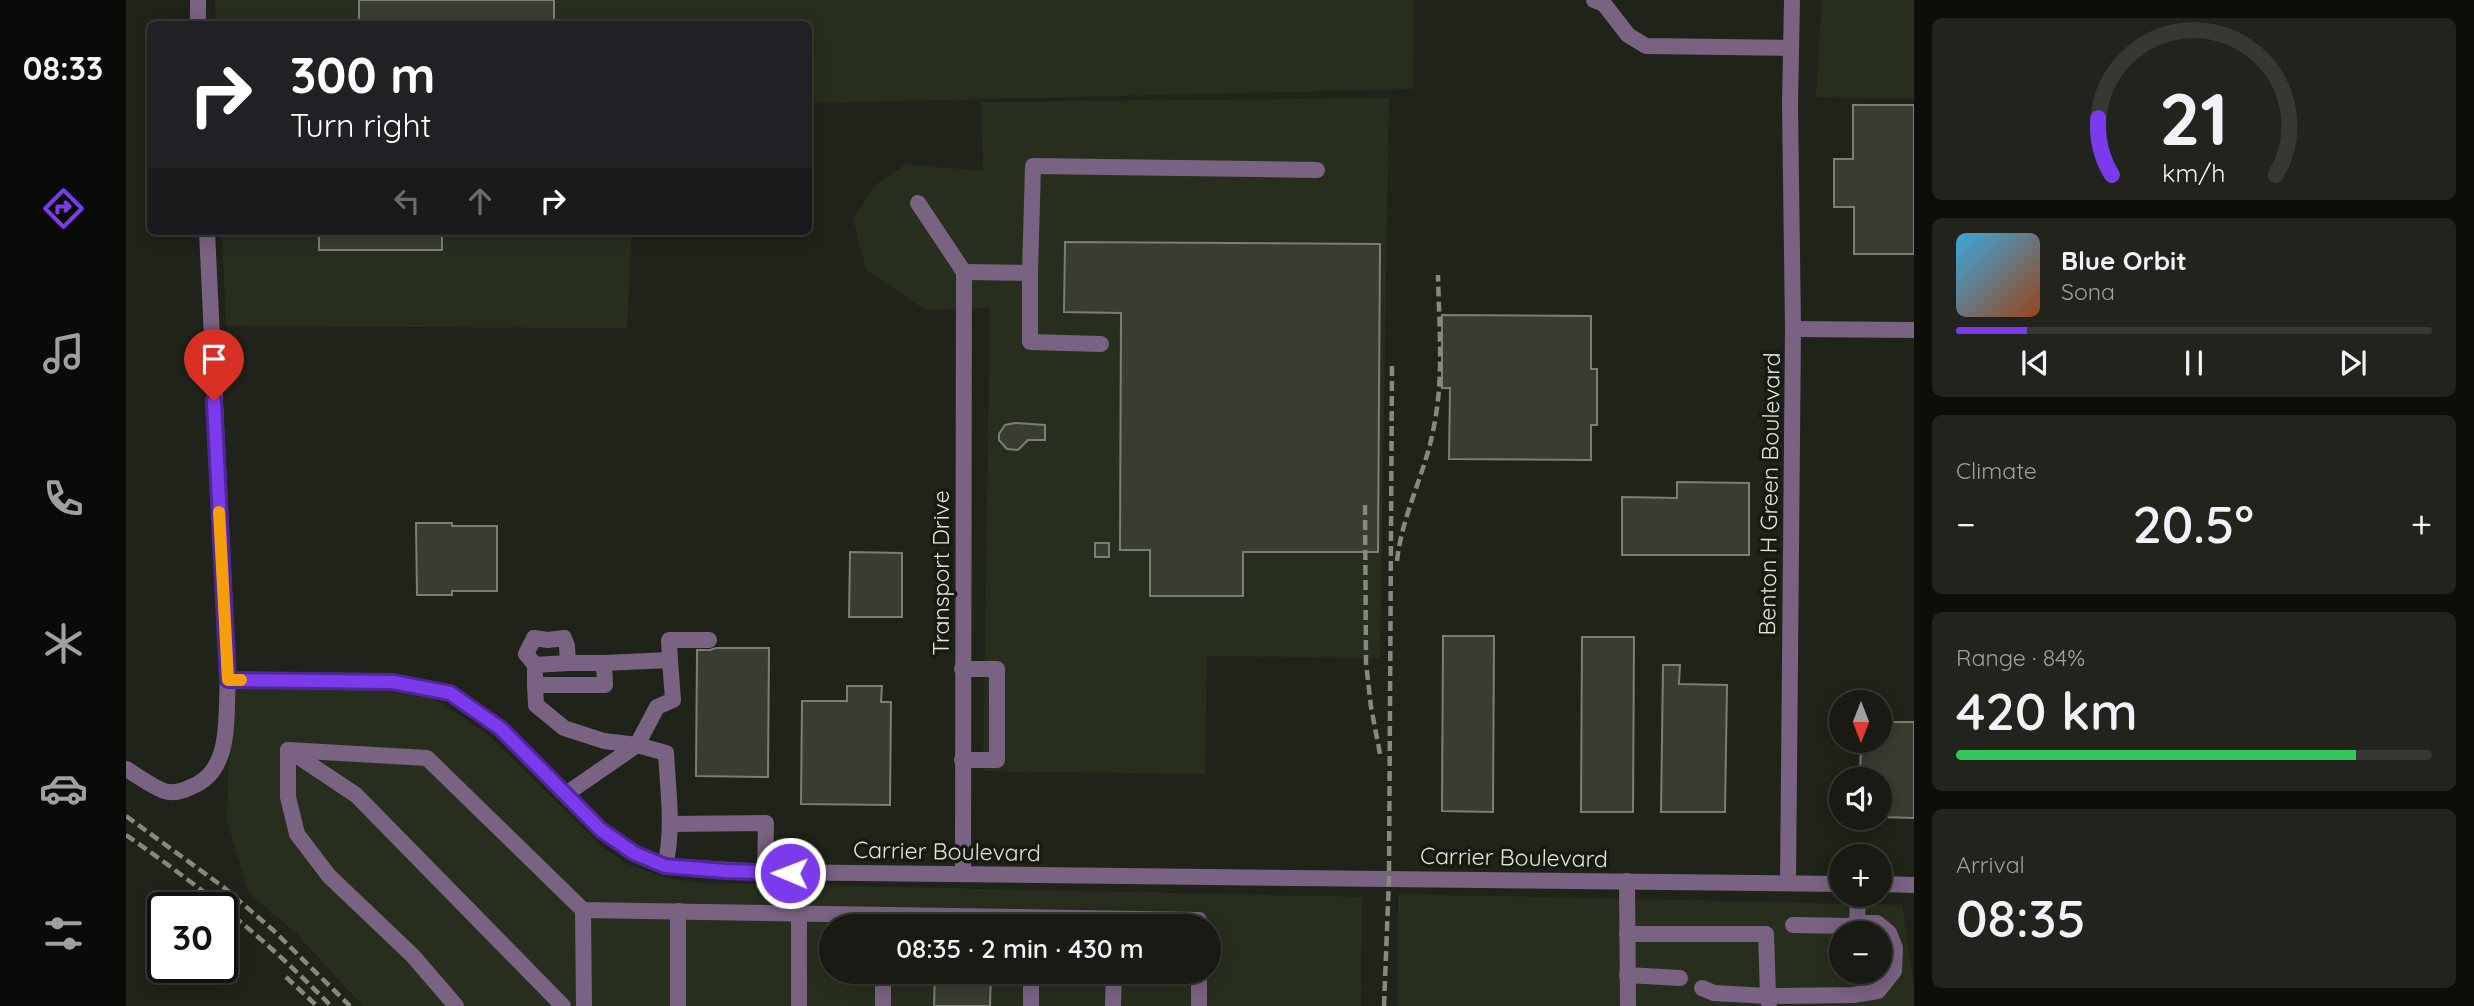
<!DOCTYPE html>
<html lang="en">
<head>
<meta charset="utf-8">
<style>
	body { margin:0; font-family:Quicksand,sans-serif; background:#21231c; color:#f1f3f6; height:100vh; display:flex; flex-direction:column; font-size:26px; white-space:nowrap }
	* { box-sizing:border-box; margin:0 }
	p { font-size:23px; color:#9fa1a0 }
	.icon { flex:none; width:38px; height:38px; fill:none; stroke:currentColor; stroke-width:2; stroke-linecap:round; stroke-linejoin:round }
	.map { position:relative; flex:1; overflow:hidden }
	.sheet { display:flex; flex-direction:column; gap:18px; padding:18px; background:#0d0e0a; width:560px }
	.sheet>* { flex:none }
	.top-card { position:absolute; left:21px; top:21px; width:665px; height:214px; border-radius:10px; box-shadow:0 4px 18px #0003,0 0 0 2px #363833; background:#202124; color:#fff; overflow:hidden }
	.needle { width:46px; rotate:180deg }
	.fabs { position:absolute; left:1703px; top:690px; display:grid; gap:14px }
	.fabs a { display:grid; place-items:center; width:63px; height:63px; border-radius:50%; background:#181a13; box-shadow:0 4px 18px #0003,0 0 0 2px #363833; font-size:35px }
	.speed { position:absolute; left:21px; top:892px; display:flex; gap:14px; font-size:35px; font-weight:700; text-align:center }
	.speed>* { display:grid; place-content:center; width:91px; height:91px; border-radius:50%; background:#181a13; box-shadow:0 4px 18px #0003,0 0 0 2px #363833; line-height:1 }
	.speed .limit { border:4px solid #111; border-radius:10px; background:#fff; color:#111 }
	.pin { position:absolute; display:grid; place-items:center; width:60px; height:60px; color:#fff; margin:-72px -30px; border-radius:50% 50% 50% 0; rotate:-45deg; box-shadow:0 0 7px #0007 }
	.pin .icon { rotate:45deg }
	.me { position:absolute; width:77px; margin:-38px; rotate:271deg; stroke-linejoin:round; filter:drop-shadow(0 0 5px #0008) }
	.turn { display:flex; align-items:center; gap:24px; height:147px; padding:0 28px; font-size:32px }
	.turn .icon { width:91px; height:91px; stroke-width:2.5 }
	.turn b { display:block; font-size:49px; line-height:60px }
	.lanes { display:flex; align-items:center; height:66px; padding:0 28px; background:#0003; justify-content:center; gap:35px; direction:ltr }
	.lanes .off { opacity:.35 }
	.big { font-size:52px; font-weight:600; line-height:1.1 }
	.sheet .card { flex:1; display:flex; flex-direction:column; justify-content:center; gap:10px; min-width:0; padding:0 24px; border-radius:10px; background:#21231c }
	.sheet .dial { align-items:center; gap:0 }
	.dial svg { height:182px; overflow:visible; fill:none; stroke:#363833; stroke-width:7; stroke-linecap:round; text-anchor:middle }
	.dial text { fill:#f1f3f6; stroke:none }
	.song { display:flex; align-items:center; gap:21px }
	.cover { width:84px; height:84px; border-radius:10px; background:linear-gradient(135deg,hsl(200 70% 55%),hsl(20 70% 35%)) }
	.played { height:7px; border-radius:4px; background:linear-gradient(90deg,#7c3aed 15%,#363833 15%) }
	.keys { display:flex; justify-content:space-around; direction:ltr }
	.heat { display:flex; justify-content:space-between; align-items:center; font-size:38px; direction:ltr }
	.charge { height:10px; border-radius:5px; background:linear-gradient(90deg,#34c759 84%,#363833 0) }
	.trip { position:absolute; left:693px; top:914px; width:402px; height:70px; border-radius:35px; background:#181a13; box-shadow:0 4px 18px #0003,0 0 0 2px #363833; font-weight:600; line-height:70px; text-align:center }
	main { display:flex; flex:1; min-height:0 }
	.menu { display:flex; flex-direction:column; width:126px; justify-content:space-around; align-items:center; background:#0a0a08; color:#9fa1a0 }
	.menu .icon { width:49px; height:49px }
	.menu .active { color:#7c3aed }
	.menu b { font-size:32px; color:#f1f3f6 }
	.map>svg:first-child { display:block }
</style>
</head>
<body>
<main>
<nav class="menu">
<b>08:33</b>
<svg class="icon active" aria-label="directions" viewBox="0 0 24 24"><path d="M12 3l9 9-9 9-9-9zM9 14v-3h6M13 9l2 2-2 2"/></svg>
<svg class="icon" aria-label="music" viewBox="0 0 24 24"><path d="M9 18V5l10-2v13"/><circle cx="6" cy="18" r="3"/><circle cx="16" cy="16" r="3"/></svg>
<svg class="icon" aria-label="phone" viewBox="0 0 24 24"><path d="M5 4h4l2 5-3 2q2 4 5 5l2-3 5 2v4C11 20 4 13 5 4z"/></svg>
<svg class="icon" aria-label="climate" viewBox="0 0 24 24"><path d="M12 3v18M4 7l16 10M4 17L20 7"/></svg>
<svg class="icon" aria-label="car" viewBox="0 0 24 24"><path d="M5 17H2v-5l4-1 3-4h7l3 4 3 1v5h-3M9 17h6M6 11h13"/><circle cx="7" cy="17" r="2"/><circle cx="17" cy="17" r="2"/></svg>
<svg class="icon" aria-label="filters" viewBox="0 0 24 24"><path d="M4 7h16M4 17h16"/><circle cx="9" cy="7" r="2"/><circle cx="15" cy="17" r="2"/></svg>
</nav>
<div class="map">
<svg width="1788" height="1006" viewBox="0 0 1788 1006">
	<rect width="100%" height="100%" fill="#202319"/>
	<g fill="#282e1e" fill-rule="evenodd">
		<path d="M89,0h1199l-1,89 -604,14 -1,-79h-592z"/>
		<path d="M1696,0h92v99l-98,-2z"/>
		<path d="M1263,98l-9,560 -173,-2 -2,118 -222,-3 7,-463 -65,2 -59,-41 -13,-50 22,-34 31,-21 77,7 -2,-69z"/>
		<path d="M96,231h410l-5,97 -401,-2z"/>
		<path d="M105,682l166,9 36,7 54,36 117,114 23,16 40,14 35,5 660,14 -1,109h-998l-66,-72 -49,-42 -21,-71zM705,926h378v45h-378z"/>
		<path d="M1272,894l504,11 12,80v21h-517zM1715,933h39v38h-39z"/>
	</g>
	<g fill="#383c31" stroke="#7a7f73" stroke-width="2">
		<rect x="233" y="0" width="195" height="24"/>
		<path d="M1727,105h61v149h-60v-47h-20v-48h19z"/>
		<rect x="193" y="231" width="123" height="19"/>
		<path d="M939,242l315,2 -2,308h-135v44h-93v-46h-30l1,-237 -57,-1z"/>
		<path d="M1316,315l149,1v53h6v56h-6v35l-142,-1 1,-71h-8z"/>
		<path d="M889,423l30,2v15h-17l-10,10 -11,-1 -8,-9v-6l6,-9z"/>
		<path d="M1551,482l72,1v72h-127v-58l55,1z"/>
		<path d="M290,523h36v3h45v65h-45v4h-35z"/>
		<rect x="969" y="543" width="14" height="14"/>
		<path d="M724,552l52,1v64h-53z"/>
		<path d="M1317,636h51l-1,176 -51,-1z"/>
		<path d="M1456,637h52l-1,175h-52z"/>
		<path d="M590,648h53l-1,129 -72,-1 1,-126h13z"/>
		<path d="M1537,665h17l-1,19 48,1 -2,127h-64z"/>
		<path d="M721,686h35l-1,16h10l-1,103 -89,-1 1,-103h45z"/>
		<path d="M1754,722h34v96l-34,-1v-38h-20l1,-39h19z"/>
		<path d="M809,971h56l-1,35h-56z"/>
	</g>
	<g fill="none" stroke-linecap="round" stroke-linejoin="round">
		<g stroke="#796282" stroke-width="16">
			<path d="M1468,0l10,4 24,31 18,11 145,2"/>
			<path d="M72,24v-24"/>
			<path d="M792,203l46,69"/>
			<path d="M838,272l66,1v69l71,2"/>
			<path d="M904,273l3,-107 284,4"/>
			<path d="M1667,329l121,1"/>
			<path d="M544,660l3,40 -16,7 -20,38 -33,-4 -40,-13 -28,-23 -1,-20h70l-1,-22z"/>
			<path d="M544,660l-1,-20h40"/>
			<path d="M442,663h36"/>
			<path d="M409,665l33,-2 -1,-17 -3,-8 -16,2 -14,-2 -8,16 9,11v20"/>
			<path d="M102,680l165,2 57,11 50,35 101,102 33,23 31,13 100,6 1076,12"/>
			<path d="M162,750l139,8 156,152 616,10v6"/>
			<path d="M162,750v47l9,37 32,42 84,80 43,50"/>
			<path d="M164,751l66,44 207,211"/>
			<path d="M836,760h35v-91h-35"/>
			<path d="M0,769c12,7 25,17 38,22 9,3 19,0 27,-4 42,-16 34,-70 37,-107l-21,-449"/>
			<path d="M440,794l71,-49 29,8c2,38 8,76 -1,113"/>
			<path d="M544,824l96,-1 -1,49"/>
			<path d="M837,874l1,-602"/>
			<path d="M1501,881l1,125"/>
			<path d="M1662,883l5,-554 -3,-225 2,-104"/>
			<path d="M1754,884l34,1"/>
			<path d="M457,910l1,96"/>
			<path d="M673,913v93"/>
			<path d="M1667,925l56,1 8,-3 1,-29"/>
			<path d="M1501,934h139l2,62 -54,-3 -12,-5"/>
			<path d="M1073,971v35"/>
			<path d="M1501,975l53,3"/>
			<path d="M1643,1003l-1,-7 85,-1 25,-4 16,-20 1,-23 -6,-15 -12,-10h-20"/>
			<path d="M552,1006v-95"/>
			<path d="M757,1006v-35"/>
			<path d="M905,1006v-35"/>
			<path d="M987,1006l1,-35"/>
		</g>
		<g stroke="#868981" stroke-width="4.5" stroke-dasharray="10 5" stroke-linecap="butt">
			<path d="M1239,505l1,158 5,44 10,52"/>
			<path d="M1271,561c5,-47 29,-89 37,-135 10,-49 5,-101 4,-151"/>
			<path d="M0,816l96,70 51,44 77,76"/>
			<path d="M0,835c74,51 143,107 205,171"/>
			<path d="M160,977l31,29"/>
			<path d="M1258,1006l5,-128 3,-514"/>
		</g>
	</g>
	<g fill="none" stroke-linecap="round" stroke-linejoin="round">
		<defs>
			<path id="route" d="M88,401l14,279 165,2 57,11 50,35 101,102 33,23 31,13 60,5 65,2"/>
		</defs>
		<use href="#route" stroke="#51269a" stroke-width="18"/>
		<use href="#route" stroke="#7c3aed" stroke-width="12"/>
		<path stroke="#f59e0b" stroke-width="12" d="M93,512l9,168h13"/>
	</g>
	<g text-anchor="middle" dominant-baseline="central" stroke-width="7" stroke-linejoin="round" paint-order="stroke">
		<g font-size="23" fill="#e1e4dd" stroke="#171a10">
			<text transform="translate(1643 494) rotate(-89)">Benton H Green Boulevard</text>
			<text transform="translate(814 573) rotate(-90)">Transport Drive</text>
			<text transform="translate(821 851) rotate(1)">Carrier Boulevard</text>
			<text transform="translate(1388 857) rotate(1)">Carrier Boulevard</text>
		</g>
	</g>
</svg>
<div class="fabs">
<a><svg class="needle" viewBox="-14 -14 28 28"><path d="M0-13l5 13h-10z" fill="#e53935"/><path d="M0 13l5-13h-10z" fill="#9fa1a0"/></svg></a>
<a><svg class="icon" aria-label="sound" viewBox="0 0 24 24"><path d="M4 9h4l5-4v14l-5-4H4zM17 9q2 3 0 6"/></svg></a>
<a>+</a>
<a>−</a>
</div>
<div class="speed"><div class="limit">30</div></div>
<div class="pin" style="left:88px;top:401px;background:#d93025"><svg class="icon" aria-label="arrive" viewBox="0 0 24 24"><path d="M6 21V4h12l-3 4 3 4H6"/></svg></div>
<svg class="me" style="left:664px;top:873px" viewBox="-20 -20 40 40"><circle r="17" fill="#7c3aed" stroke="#fff" stroke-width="3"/><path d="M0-11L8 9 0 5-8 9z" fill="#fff"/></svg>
<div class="trip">08:35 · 2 min · 430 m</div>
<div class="top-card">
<div class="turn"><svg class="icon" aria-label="right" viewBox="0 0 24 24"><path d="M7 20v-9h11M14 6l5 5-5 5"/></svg><div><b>300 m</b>Turn right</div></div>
<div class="lanes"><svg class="icon off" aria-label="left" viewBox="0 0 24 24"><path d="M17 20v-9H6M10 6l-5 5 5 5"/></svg><svg class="icon off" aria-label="ahead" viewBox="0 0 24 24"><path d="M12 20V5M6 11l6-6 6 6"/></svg><svg class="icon" aria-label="right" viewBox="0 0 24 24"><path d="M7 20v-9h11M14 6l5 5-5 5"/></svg></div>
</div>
</div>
<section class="sheet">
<div class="card dial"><svg viewBox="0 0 100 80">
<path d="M14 69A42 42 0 1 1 86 69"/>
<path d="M14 69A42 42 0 0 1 8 44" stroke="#7c3aed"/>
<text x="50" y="56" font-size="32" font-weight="700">21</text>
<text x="50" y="72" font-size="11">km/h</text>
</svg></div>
<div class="card">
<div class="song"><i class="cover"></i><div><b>Blue Orbit</b><p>Sona</p></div></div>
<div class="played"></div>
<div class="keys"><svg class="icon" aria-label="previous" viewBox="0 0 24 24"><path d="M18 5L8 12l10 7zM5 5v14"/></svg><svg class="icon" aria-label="pause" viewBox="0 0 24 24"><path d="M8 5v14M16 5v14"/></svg><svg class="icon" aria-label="next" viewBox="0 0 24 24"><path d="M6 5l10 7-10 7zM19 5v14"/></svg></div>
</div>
<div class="card"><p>Climate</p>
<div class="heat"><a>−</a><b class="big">20.5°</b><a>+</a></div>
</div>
<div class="card"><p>Range · 84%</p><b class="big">420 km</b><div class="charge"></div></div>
<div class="card"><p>Arrival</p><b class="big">08:35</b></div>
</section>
</main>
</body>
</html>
